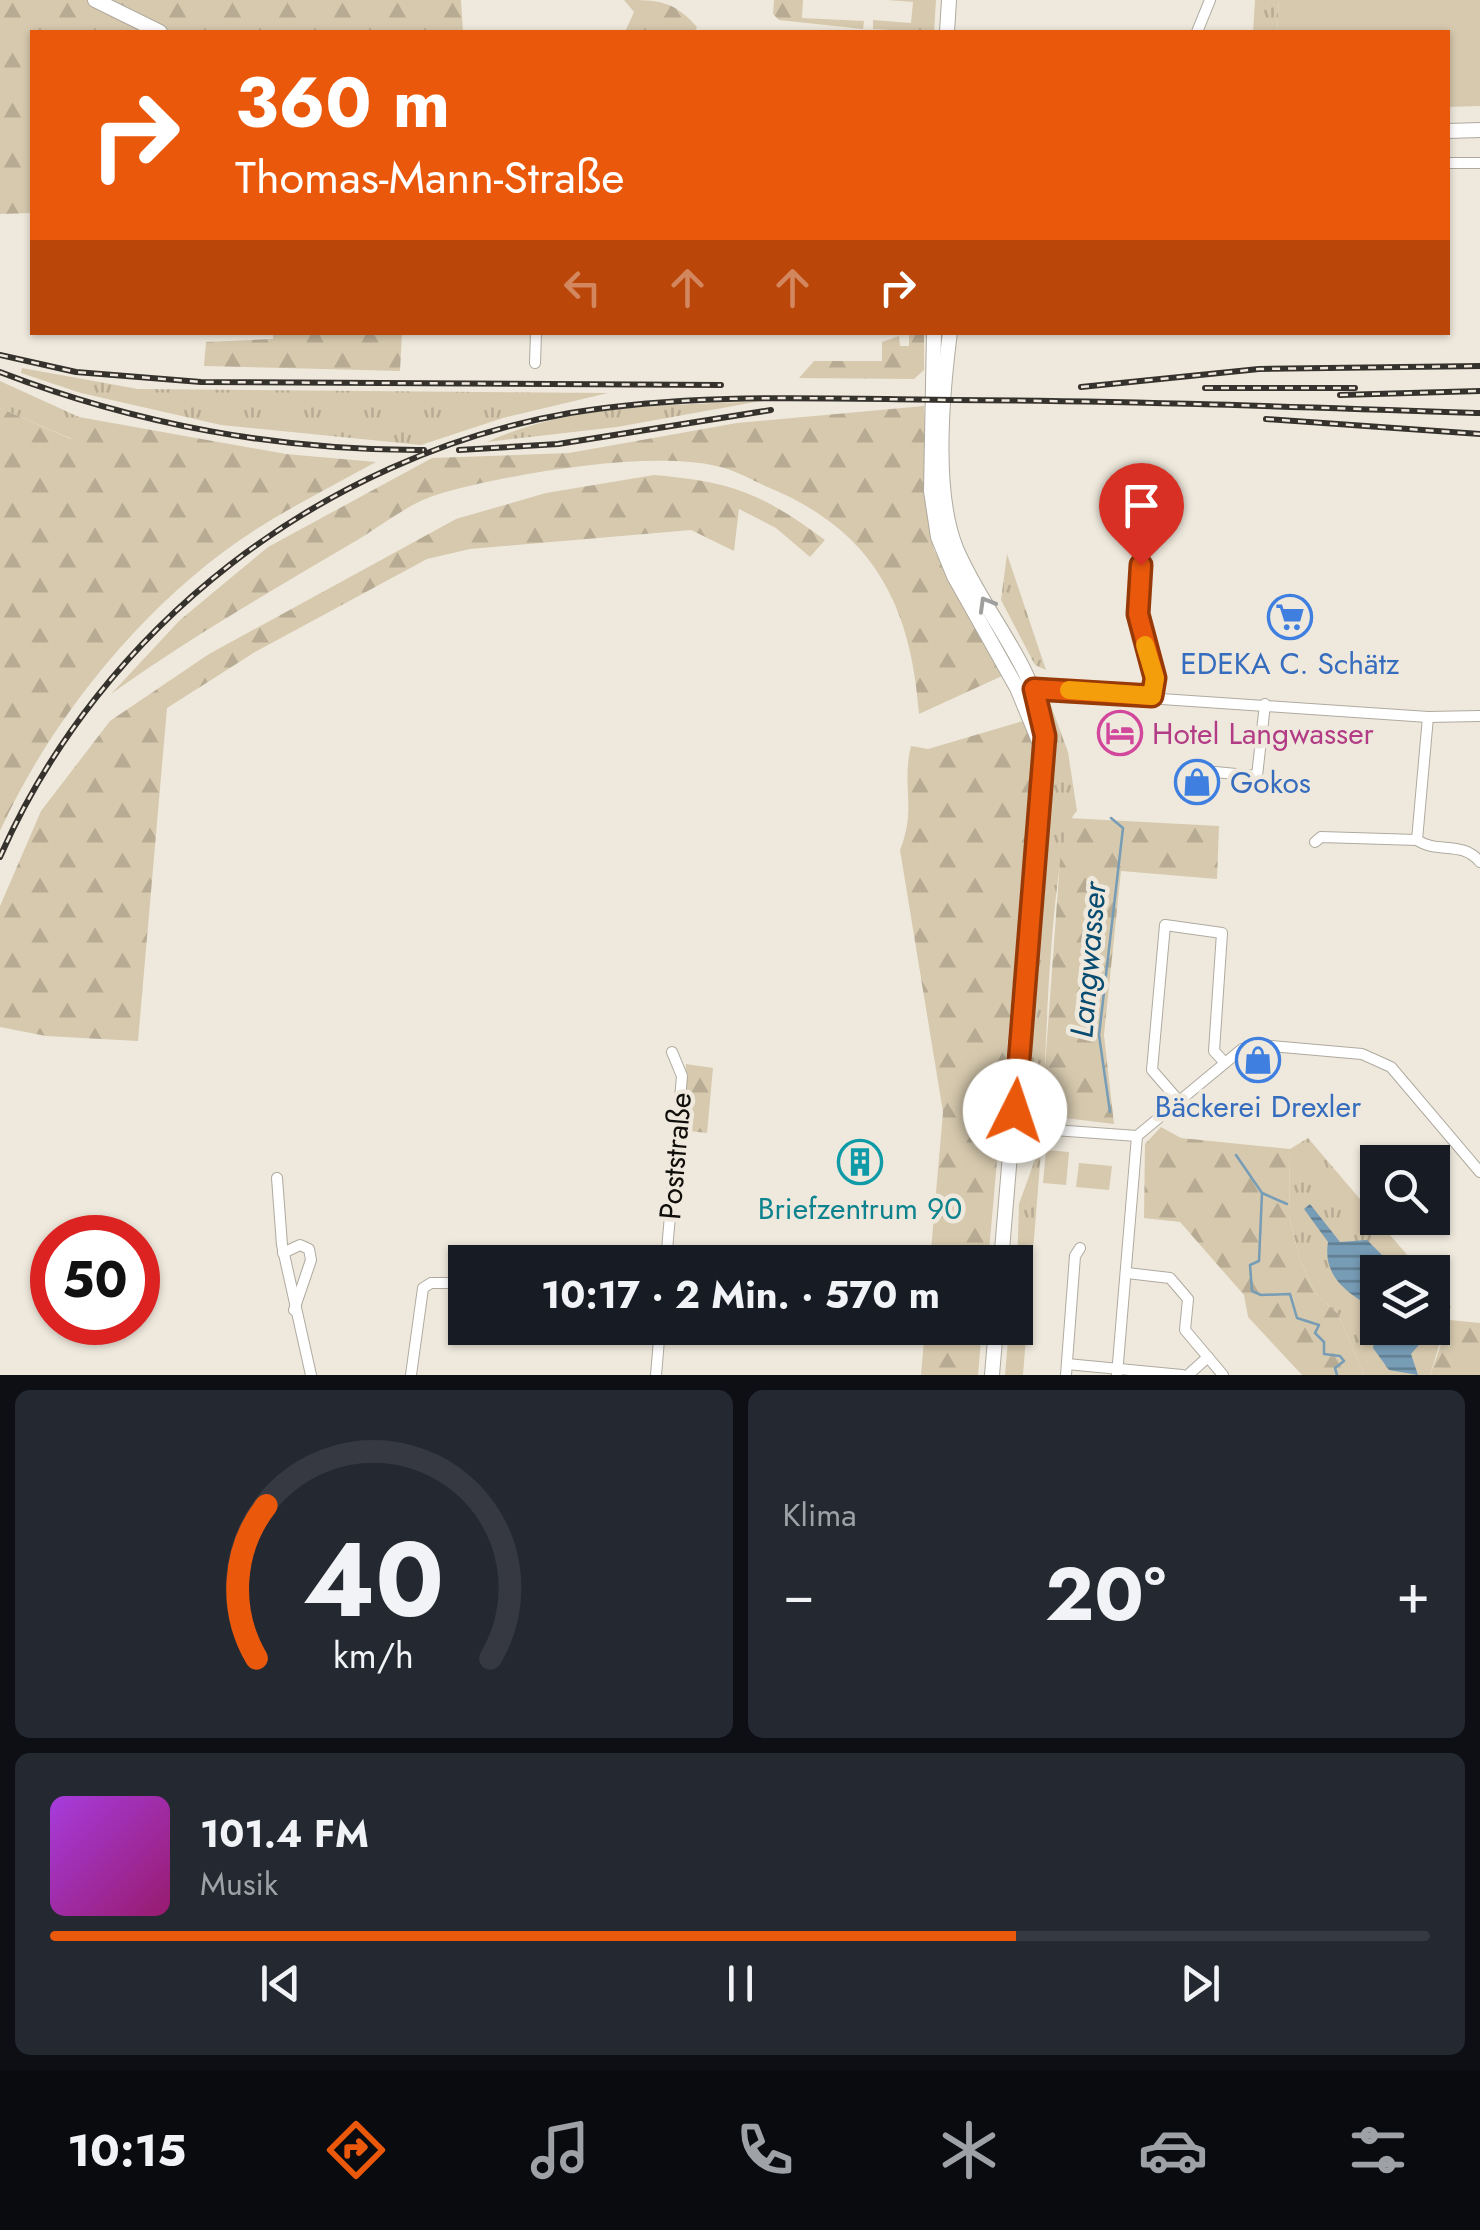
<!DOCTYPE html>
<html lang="de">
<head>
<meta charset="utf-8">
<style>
	body { margin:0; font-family:Jost,sans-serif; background:#242831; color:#f1f3f6; height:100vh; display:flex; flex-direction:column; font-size:38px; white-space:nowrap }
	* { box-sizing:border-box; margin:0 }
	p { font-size:32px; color:#9ea1a6 }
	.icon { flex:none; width:55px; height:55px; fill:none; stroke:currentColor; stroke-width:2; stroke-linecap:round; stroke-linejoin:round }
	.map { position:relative; height:1375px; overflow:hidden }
	.drawer { display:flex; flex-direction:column; gap:15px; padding:15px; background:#0d0f14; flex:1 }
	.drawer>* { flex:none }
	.top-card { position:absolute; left:30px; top:30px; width:1420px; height:305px; border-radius:0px; box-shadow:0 2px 8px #0004; background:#ea580c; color:#fff; overflow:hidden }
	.fabs { position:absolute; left:1360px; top:1145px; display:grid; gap:20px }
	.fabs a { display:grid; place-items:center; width:90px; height:90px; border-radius:0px; background:#171b24; box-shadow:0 2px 8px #0004; font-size:50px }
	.speed { position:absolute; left:30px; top:1215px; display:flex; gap:20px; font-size:50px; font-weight:700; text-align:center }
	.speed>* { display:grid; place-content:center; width:130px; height:130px; border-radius:50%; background:#171b24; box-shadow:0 2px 8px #0004; line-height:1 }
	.speed .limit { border:15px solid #d22; background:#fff; color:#111 }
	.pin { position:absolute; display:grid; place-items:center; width:85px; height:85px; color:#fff; margin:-102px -42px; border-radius:50% 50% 50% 0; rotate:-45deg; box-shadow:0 0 10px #0007 }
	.pin .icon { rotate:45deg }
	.me { position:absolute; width:110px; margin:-55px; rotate:4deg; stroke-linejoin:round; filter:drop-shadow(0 0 8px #0008) }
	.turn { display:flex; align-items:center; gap:35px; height:210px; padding:0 40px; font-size:45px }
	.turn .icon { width:130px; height:130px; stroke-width:2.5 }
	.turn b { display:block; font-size:70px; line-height:85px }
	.lanes { display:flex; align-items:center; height:95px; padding:0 40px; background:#0003; justify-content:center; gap:50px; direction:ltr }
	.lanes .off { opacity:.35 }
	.big { font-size:75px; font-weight:700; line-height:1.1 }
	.drawer .widget { flex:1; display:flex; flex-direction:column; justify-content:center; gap:15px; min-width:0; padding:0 35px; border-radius:15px; background:#242831 }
	.drawer .dial { align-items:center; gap:0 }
	.dial svg { height:260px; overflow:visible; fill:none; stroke:#363941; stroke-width:7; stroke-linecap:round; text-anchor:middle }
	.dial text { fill:#f1f3f6; stroke:none }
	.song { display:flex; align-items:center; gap:30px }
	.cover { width:120px; height:120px; border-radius:15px; background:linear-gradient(135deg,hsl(280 70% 55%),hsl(320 70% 35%)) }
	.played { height:10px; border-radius:5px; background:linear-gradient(90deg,#ea580c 70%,#363941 70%) }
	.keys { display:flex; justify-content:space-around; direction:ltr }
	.heat { display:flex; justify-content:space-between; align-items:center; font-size:55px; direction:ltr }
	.drawer .tiles { flex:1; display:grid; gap:15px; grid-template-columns:1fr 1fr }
	.widget:last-child { grid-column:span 2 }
	.trip { position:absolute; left:448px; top:1245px; width:585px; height:100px; border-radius:0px; background:#171b24; box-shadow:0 2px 8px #0004; font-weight:700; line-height:100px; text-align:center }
	.menu { display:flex; height:160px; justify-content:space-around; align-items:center; background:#090b0e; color:#9ea1a6 }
	.menu .icon { width:70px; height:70px }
	.menu .on { color:#ea580c }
	.menu b { font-size:45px; color:#f1f3f6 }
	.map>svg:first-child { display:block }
</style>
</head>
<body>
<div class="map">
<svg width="1480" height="1375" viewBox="0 0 1480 1375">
	<defs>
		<pattern id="grass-tufts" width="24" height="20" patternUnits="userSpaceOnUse" patternTransform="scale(2.5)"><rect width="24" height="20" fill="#d6c9ae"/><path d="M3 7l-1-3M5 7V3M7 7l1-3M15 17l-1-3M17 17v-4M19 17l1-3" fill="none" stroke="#b7ab94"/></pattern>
		<pattern id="forest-firs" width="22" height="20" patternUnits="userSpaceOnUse" patternTransform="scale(2.5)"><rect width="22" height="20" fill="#d6c9ae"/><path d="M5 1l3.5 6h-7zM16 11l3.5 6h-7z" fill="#b7ab94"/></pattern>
		<pattern id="water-rules" width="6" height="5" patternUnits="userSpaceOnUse" patternTransform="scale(2.5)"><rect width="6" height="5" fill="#779cb6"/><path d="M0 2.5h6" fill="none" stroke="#607e92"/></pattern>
	</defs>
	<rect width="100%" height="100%" fill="#efe9dd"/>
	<g fill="url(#grass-tufts)">
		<path d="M1255,0h24l-2,32h-24z"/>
		<path d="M22,368l116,21 470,4 -105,25 -82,27 -200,-20 -140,-32 -60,-20z"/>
		<path d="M0,381l79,36 -7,22 -72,-31z"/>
		<path d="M761,401l-144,26 -130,15c83,-39 184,-36 274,-41z"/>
		<path d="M1007,554l39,116 -11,-5 -34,-65z"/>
		<path d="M1050,703l18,49 9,59c-25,21 -30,225 -33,269l29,39 -41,-4v-104l19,-249 -6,-55z"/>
		<path d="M1308,1138l63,74 6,-5v13l45,52h-44v56h54l1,-43 18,21 -21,69h-66l-26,-61 -23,-21 -16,-36 -10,-41 1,-67z"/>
		<path d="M1042,1140l-19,235h-18l4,-47h6l4,-124z"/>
	</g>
	<g fill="url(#forest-firs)">
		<path d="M0,0h461l2,32h-431v181l-32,1z"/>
		<path d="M624,0c34,0 49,0 73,27l-2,5h-70l9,-20z"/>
		<path d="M774,0h29l-1,18 62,3 -1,8 -84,-9 -6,-6z"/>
		<path d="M887,0h49l-2,32 -61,-3v-9l38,3 2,-21z"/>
		<path d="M273,333h129l-2,38 -196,-5 2,-24 67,-3z"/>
		<path d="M909,333h15v37l-10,9 -115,-1 15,-17h68v-19l17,-6 1,10h9z"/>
		<path d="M924,406l3,107 7,37 68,126 -83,38c-8,-111 -47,-185 -154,-228 -15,-7 -32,-17 -49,-20 -67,-16 -209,8 -277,28 -29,8 -59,33 -85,48 -83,49 -165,96 -243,152l69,-74 88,-73 164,-89 137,-5 168,-30z"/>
		<path d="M0,408l71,31 8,-22 207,37 90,8c-40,22 -82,43 -121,68 -106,68 -203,186 -255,301z"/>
		<path d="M654,475c79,7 107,18 171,65l-15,17 -34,-29 -37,-19 -5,42 -43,-21 -221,19 -43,10 -172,93 -88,56 -29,333 -92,-5 -46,-9v-121l41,-95 69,-90 99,-67 247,-135 90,-26z"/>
		<path d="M1023,721l11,26 -46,515h-58l13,-150 -43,-262c17,-43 1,-62 11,-104l17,3z"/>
		<path d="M1069,818l150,8 -2,53 -96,-8 -17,164 10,89 -41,-5 -29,-39 16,-219z"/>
		<path d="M686,1064l27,4 -6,65 -26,-3z"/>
		<path d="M1161,1127l20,11 109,11 -1,67 10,41 16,36 23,21 26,61h-62l-54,-58 -4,-22 -64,-73 -36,-4 1,-74z"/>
		<path d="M1450,1320l30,3v52h-50z"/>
		<path d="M925,1328h57l-4,47h-57z"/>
	</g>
	<g fill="#d6c9ae">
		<path d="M1279,0h201v106l-32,1v-75h-171z"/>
		<path d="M1046,1150l23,2 -3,33 -23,-2z"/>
		<path d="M1079,1163l33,3 -3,24 -33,-3z"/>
	</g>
	<g fill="url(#water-rules)">
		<path d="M1310,1204l30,38 27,-2 32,32h-21l-1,38c-27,-15 -55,-32 -49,-68l-24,-33z"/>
		<path d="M1377,1324l1,4h33l-1,5 19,-5 1,4 -19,22 7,21 -29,-5 -16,-22z"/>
	</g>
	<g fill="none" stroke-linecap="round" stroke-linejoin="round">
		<g stroke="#779cb6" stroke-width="2.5">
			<path d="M1110,1112l-11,-77 24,-207 -12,-10"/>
			<path d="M1236,1155l26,38 25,11"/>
			<path d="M1262,1193l-3,68 -9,4 2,26 9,4 29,-1 7,24 22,7 -4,8 9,9v12l16,2 4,5 -9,7 2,7"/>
		</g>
		<defs>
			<g id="minor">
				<path d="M1197,32l13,-32"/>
				<path d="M1448,163h32"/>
				<path d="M535,363l1,-31"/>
				<path d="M1141,565l-3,50 17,62 -3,19"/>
				<path d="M1029,690l399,27 52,-1"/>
				<path d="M1428,717l-11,123c20,14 45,0 63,22"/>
				<path d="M1215,772l42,4 8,-72"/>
				<path d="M1315,842l6,-5 96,3"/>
				<path d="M1179,1101l-27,-31 13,-145 57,8 -8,118 11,12"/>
				<path d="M1013,1127l124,9 105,-87 29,-3 91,8 29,13 89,105"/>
				<path d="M277,1178l5,67 29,130"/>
				<path d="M283,1253l17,-8 9,4 2,11 -17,50"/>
				<path d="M666,1262l16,-186 -10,-24"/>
				<path d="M1127,1273l43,5 18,21 -3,31 38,45"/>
				<path d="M1067,1364l115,11"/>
				<path d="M411,1375l12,-87 8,-5h31"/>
				<path d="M656,1375l4,-47"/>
				<path d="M1066,1375l9,-119 5,-8"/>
				<path d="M1117,1375l20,-239"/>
				<path d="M1188,1375l20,-18"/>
			</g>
			<g id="major">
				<path d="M95,0l65,32"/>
				<path d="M947,32l2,-32"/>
				<path d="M1448,131l32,-1"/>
				<path d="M934,332l-3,159 7,46 16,39 63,112 24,58"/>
				<path d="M950,332c-8,62 -17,159 6,216 27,65 80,117 89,188l-44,526"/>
				<path d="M992,1375l4,-47"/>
			</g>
		</defs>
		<use href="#minor" stroke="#afaa9f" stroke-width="12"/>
		<use href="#major" stroke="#afaa9f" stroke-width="16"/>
		<use href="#minor" stroke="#fff" stroke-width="10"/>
		<use href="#major" stroke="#fff" stroke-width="14"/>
		<defs>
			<g id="rail">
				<path d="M0,355l76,17 125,10 520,3"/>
				<path d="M0,372c135,52 280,79 424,78"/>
				<path d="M1081,387l178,-18 221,-3"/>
				<path d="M1205,388h150"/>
				<path d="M1340,395l140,-4"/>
				<path d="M1266,419l214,15"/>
				<path d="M459,450l99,-6 213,-34"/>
				<path d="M0,857c101,-230 322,-401 570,-444 126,-21 256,-14 384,-13 175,1 350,7 526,13"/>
			</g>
		</defs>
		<use href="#rail" stroke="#35322d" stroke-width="6"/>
		<use href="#rail" stroke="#efe9dd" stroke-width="2.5" stroke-dasharray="8" stroke-linecap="butt"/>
	</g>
	<defs><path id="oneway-chevron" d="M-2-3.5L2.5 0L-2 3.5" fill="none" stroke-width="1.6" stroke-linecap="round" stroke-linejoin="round" transform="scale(2.5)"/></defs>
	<use stroke="#9f9f9d" href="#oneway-chevron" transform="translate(986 604) rotate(-120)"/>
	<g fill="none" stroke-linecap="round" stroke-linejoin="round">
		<defs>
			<path id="route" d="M1015,1111l30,-375 -11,-47 118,7 3,-18 -17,-64 3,-49"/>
		</defs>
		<use href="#route" stroke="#983908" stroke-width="25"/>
		<use href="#route" stroke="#ea580c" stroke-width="18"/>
		<path stroke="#f59e0b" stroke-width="18" d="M1069,690l83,6 3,-18 -10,-33"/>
	</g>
	<defs>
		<symbol id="supermarket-ring" viewBox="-11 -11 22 22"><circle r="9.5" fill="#efe9dd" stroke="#3f7fe0" stroke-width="1.5"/><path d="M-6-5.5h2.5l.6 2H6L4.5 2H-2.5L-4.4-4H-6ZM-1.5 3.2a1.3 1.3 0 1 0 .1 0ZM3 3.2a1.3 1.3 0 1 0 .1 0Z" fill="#3f7fe0"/></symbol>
		<symbol id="hotel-ring" viewBox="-11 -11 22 22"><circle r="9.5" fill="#efe9dd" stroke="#d1479c" stroke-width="1.5"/><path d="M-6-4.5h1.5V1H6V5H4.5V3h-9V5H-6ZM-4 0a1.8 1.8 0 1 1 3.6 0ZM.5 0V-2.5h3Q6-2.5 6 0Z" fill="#d1479c"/></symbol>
		<symbol id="shop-ring" viewBox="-11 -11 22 22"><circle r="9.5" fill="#efe9dd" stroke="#3f7fe0" stroke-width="1.5"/><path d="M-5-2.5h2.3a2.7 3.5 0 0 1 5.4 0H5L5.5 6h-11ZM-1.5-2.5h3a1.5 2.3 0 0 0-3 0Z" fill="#3f7fe0"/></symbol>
		<symbol id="building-ring" viewBox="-11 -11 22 22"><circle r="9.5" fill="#efe9dd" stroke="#0f9aa8" stroke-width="1.5"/><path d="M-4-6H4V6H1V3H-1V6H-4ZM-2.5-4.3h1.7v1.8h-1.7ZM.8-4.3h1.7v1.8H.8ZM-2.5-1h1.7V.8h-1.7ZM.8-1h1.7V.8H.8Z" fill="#0f9aa8"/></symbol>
	</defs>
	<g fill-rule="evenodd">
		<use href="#supermarket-ring" x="1265" y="592" width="50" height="50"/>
		<use href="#hotel-ring" x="1095" y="708" width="50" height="50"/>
		<use href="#shop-ring" x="1172" y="757" width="50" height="50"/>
		<use href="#shop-ring" x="1233" y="1035" width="50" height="50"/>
		<use href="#building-ring" x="835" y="1137" width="50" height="50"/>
	</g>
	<g text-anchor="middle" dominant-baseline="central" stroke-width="9" stroke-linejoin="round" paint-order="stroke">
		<g font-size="30" fill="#366cbe" stroke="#efe9dd">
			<text x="1290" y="663">EDEKA C. Schätz</text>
			<text x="1230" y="782" text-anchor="start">Gokos</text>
			<text x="1258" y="1106">Bäckerei Drexler</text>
		</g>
		<g font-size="30" fill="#b23c85" stroke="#efe9dd" text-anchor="start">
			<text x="1152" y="733">Hotel Langwasser</text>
		</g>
		<g font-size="30" fill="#100e0a" stroke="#efe9dd">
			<text transform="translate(675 1156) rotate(-85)">Poststraße</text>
		</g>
		<g font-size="30" fill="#0d838f" stroke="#efe9dd">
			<text x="860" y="1208">Briefzentrum 90</text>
		</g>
		<g font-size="32" font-style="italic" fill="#094c71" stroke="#efe9dd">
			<text transform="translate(1088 960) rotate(-85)">Langwasser</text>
		</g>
	</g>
</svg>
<div class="fabs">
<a><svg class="icon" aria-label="search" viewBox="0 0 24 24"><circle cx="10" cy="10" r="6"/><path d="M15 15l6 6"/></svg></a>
<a><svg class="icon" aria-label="layers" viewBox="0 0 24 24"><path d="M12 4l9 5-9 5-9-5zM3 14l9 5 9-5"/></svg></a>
</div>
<div class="speed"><div class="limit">50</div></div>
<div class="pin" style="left:1141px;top:565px;background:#d93025"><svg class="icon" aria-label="arrive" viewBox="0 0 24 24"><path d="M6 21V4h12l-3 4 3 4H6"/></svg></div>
<svg class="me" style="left:1015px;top:1111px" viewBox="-20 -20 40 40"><circle r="19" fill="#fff"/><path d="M0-13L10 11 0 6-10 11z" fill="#ea580c"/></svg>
<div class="trip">10:17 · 2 Min. · 570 m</div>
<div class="top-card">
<div class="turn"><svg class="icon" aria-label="right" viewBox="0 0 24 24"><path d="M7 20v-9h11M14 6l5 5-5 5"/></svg><div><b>360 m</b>Thomas-Mann-Straße</div></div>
<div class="lanes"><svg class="icon off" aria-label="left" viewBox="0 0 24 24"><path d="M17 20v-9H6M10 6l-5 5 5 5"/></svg><svg class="icon off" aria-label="ahead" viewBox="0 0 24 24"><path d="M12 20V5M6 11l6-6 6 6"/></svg><svg class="icon off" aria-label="ahead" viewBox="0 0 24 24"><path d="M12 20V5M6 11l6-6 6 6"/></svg><svg class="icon" aria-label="right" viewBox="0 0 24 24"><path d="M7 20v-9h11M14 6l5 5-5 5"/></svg></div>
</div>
</div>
<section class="drawer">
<div class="tiles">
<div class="widget dial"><svg viewBox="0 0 100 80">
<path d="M14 69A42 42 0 1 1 86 69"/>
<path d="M14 69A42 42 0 0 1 17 22" stroke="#ea580c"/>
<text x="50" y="56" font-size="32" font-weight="700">40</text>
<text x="50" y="72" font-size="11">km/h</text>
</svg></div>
<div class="widget"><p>Klima</p>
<div class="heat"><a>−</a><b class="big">20°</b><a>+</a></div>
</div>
<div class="widget">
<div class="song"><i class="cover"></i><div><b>101.4 FM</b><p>Musik</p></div></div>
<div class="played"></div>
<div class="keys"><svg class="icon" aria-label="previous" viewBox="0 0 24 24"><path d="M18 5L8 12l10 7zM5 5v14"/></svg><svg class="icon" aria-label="pause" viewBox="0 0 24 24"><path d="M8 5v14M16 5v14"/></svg><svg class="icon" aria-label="next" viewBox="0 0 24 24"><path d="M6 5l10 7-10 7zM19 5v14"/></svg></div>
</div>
</div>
</section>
<nav class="menu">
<b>10:15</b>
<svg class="icon on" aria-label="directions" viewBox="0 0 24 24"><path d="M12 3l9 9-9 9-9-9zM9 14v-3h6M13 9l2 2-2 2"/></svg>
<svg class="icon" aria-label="music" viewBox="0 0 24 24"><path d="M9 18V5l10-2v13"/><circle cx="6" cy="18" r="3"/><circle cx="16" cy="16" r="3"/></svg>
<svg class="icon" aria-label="phone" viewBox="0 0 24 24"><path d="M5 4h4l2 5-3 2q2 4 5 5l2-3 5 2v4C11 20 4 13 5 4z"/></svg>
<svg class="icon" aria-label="climate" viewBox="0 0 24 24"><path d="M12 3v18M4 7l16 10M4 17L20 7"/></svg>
<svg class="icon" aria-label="car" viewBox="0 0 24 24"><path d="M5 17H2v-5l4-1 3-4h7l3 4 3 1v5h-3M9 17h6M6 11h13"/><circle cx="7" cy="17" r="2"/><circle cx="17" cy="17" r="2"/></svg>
<svg class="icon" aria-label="filters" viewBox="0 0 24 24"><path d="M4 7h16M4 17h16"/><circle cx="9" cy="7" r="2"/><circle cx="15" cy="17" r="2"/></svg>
</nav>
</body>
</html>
